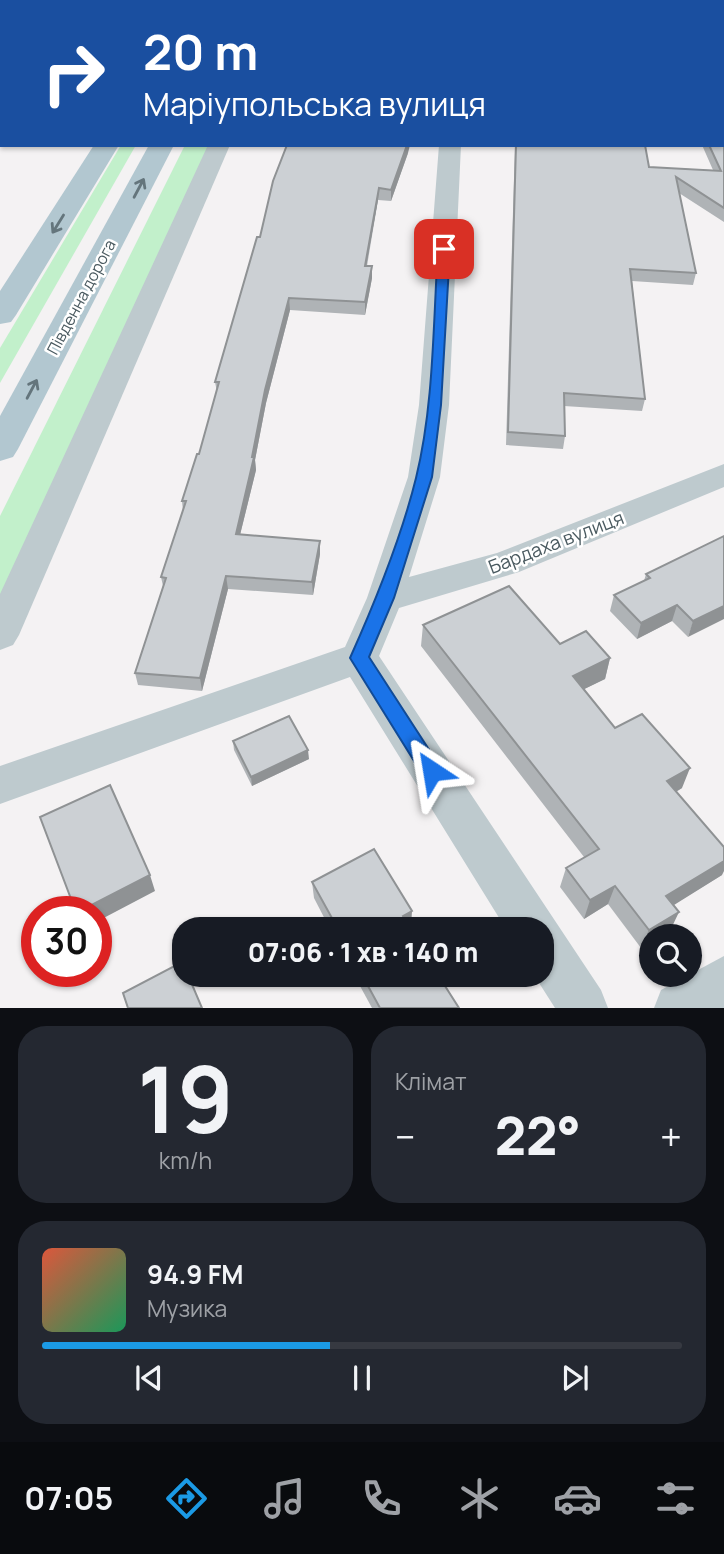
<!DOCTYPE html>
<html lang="uk">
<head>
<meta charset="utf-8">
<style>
	body { margin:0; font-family:Manrope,sans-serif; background:#242831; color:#f1f3f6; height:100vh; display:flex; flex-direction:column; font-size:26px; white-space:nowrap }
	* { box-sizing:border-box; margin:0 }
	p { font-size:23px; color:#9ea1a6 }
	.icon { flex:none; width:38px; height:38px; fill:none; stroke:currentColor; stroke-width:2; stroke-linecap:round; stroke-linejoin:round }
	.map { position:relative; height:1008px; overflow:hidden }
	.sheet { display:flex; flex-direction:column; gap:18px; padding:18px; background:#0d0f14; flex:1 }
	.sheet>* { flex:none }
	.top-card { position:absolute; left:0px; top:0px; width:724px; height:147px; box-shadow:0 2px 5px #0004; background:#1a4fa0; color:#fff; overflow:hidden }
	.tools { position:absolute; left:639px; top:924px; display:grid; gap:14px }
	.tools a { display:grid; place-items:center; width:63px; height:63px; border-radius:50%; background:#171b24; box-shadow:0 2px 5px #0004; font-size:35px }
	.speed { position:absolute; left:21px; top:896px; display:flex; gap:14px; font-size:35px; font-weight:700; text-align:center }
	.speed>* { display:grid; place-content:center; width:91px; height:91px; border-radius:50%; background:#171b24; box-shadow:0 2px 5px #0004; line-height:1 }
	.speed .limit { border:10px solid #d22; background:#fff; color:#111 }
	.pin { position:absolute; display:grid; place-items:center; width:60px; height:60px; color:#fff; margin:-30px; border-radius:14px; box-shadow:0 4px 10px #0006 }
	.me { position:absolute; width:77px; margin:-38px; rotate:327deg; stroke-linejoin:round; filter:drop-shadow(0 0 5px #0008) }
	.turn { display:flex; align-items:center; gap:24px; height:147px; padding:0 28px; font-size:32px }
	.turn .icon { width:91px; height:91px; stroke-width:2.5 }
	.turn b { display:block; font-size:49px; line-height:60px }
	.big { font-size:52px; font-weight:800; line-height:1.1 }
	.sheet .card { flex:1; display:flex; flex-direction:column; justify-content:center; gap:10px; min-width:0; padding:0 24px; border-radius:28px; background:#242831 }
	.sheet .dial { align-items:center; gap:0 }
	.dial b { font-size:91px; line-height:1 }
	.song { display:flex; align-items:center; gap:21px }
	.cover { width:84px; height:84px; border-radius:10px; background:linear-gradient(135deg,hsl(10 70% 55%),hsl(150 70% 35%)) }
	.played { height:7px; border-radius:4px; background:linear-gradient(90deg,#1b9ae5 45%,#363941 45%) }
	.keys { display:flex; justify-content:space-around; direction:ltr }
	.heat { display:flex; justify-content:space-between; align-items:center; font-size:38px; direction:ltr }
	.sheet .tiles { flex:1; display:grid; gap:18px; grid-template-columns:1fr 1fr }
	.card:last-child { grid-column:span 2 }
	.trip { position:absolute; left:172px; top:917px; width:382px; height:70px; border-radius:28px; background:#171b24; box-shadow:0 2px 5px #0004; font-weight:800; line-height:70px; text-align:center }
	.dock { display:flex; height:112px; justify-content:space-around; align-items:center; background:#090b0e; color:#9ea1a6 }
	.dock .icon { width:49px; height:49px }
	.dock .on { color:#1b9ae5 }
	.dock b { font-size:32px; color:#f1f3f6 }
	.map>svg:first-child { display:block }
</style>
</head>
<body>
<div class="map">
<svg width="724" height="1008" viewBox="0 0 724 1008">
	<rect width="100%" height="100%" fill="#f4f2f3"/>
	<g fill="#c2f0cb">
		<path d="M121,145h15l-136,238v-35z"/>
		<path d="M185,145h25l-210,458v-87z"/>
	</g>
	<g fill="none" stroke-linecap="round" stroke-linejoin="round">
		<g fill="#becace" fill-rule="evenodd">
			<path d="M283,0h16l-17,2z"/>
			<rect x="638" y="0" width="16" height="2"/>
			<rect x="723" y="81" width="1" height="12"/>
			<rect x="723" y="113" width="1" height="13"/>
			<path d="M208,145h22l-211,490 -6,10 -13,5v-56z"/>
			<path d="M439,145h22l-12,260 -9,72 -31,100 88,-24 227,-89v23l-205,85 -120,36 -20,48 222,334 7,18h-53l-21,-33h7v-46h-35l-156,-252 -350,127v-38l345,-119 22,-49 41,-121 11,-72z"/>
			<path d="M724,956v52h-70l7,-18z"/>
		</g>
		<g fill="#b2c7d0" fill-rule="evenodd">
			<path d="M188,0h20l-21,2z"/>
			<rect x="228" y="0" width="20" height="2"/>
			<path d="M94,145h25l-103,170 -5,7 -11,2v-33z"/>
			<path d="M149,145h25l-156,304 -5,8 -13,4v-45z"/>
		</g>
	</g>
	<g fill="#afb3b6">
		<path d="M658,0h66v31l-1,-1v-28h-62z"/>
		<rect x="0" y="55" width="2" height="61"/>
		<path d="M724,140v82l-45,-29 17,80 -3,12 -61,-4 13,118 -3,12 -78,-5 1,30 -2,13 -57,-4 9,-300h130l4,22 64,3 -11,-25h21z"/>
		<path d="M408,153l-17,48 -13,-1 -11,66 5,12 -7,37 -75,-5 -24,93 -11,57 1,10 -16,65 80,6v13l-7,41 -85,-6 -26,102 -64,-6 -3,-12 28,-87 -2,-9 22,-66 -1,-10 17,-47 18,-62 -2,-10 45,-145z"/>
		<path d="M724,536l-36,101 -16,-16 -35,18 -27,-28 4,-16 30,-14 2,-7z"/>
		<path d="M423,625l187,33 -5,21 -21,10 31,39 67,60 -6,4 46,83 -49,30 -3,26 -9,5h-10v6l-10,6 -33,-44 -24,15 -24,-32 6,-19 18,-11 -163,-211z"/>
		<path d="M233,741l76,18 -57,27 -18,-36z"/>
		<path d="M312,882l99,44 -1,1 1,2h-81l-16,-31z"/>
		<path d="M354,975h84l21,33h-87z"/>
	</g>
	<g fill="#8f9294">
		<path d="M407,145h3l-2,8 -17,48v-11z"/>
		<path d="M379,188l-1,12 -14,78 1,-12z"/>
		<path d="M372,266v12l-7,37v-13z"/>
		<path d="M289,298l1,12 -24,93 -11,57 1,10 -19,77 -1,-13 29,-144z"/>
		<path d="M320,541v13l-7,41 -1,-13z"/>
		<path d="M226,576l2,13 -26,102 -2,-13z"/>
		<path d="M677,605l-5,16 -35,18 4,-16z"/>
		<path d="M724,606v13l-36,18 5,-16z"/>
		<path d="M610,658l-5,21 -37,18 5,-21z"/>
		<path d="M308,750l1,9 -57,27 -1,-9z"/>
		<path d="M690,768l-8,20 -22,13 7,-20z"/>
		<path d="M724,861v10l-2,4 -64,40 8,-19z"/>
		<path d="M150,875l5,16 -59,31v-10h-18z"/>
		<path d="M615,886l-7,18 -24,15 6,-19z"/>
		<path d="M412,911l-1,15 -5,3 -3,-13z"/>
		<path d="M679,912l-9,19 -9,5h-10v6l-10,6 8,-18z"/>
	</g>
	<g fill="#ccd0d4" stroke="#8f9294" stroke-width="2">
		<path d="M0,0h93l-2,2h-89v52l-2,-10z"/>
		<path d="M334,0h272l1,2h-273z"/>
		<path d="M689,0h35v16l-1,-1v-13h-30z"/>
		<rect x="0" y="55" width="2" height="49"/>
		<path d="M723,139l1,1v68l-48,-31 20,96 -66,-4 15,130 -81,-6 1,43 -57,-4 8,-287h129l4,22 72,4 -12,-26h14z"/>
		<path d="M287,145h120l-16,45 -12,-2 -14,78h7l-7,36 -76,-4 -24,92 -13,67h2l-18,77 84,7 -8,41 -86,-6 -26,102 -65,-5 31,-95 -5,-1 25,-76h-4l15,-47h2l20,-72h-4l42,-145h3l13,-56z"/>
		<path d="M724,536v70l-31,15 -16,-16 -36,18 -27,-28 36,-17 -4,-4z"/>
		<path d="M509,586l51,58 26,-13 24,27 -37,18 42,52 27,-14 48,54 -23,13 57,66v14l-58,35 13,16 -30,18 -34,-44 -25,14 -24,-32 33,-19 -176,-224z"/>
		<path d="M289,716l19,34 -57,27 -18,-36z"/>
		<path d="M110,785l40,90 -72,37h-2l-36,-95z"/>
		<path d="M374,849l38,62 -9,5 8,13h-73l-26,-47z"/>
		<path d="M182,962l2,4v9h4l14,33h-74l-5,-15z"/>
		<path d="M362,975h76l21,33h-79z"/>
	</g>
	<defs><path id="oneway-shaft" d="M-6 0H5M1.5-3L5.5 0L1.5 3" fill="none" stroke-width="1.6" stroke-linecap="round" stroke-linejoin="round" transform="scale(1.75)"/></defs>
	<g stroke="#64757c">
		<use href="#oneway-shaft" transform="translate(139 188) rotate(-62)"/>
		<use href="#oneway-shaft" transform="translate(58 224) rotate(122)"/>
		<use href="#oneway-shaft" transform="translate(32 389) rotate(-62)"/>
	</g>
	<path fill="#1a73e8" stroke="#114b97" stroke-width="2" d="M444,246l6,3 -9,156 -9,72 -38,121 -25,59 70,108 3,6 -3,6 -7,3 -8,-3 -74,-119c26,-58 51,-119 66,-180 18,-73 17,-154 22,-229z"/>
	<g text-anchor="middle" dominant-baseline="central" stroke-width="5" stroke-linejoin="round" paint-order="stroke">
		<g font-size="16" fill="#4a5a60" stroke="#fff">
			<text transform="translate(81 297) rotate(-62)">Південна дорога</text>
		</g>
		<g font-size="19" fill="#4a5a60" stroke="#fff">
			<text transform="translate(556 542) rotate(-21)">Бардаха вулиця</text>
		</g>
	</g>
</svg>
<div class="tools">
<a><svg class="icon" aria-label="search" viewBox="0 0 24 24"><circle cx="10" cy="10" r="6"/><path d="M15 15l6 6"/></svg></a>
</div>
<div class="speed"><div class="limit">30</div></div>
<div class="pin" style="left:444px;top:249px;background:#d93025"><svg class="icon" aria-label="arrive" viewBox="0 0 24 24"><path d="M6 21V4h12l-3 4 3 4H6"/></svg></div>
<svg class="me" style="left:432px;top:771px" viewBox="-20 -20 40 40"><path d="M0-17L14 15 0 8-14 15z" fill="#1a73e8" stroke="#fff" stroke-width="4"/></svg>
<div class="trip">07:06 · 1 хв · 140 m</div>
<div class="top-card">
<div class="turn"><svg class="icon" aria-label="right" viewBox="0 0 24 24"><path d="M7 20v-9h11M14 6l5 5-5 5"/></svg><div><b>20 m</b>Маріупольська вулиця</div></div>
</div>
</div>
<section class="sheet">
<div class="tiles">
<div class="card dial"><b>19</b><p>km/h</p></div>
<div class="card"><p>Клімат</p>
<div class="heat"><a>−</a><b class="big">22°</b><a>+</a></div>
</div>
<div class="card">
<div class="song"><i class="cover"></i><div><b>94.9 FM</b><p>Музика</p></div></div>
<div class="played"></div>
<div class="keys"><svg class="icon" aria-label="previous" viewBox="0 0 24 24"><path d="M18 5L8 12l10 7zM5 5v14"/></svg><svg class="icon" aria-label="pause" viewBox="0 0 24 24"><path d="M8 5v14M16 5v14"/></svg><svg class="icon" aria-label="next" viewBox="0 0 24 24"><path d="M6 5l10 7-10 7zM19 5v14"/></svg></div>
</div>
</div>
</section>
<nav class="dock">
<b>07:05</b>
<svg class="icon on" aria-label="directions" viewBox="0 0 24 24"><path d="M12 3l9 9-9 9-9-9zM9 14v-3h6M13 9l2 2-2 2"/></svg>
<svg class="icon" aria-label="music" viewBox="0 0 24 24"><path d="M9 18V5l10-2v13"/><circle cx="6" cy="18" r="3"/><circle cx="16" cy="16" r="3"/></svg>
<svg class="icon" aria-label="phone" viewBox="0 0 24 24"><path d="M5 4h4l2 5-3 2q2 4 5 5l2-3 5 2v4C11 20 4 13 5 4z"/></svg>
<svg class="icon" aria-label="climate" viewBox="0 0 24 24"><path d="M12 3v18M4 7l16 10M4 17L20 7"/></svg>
<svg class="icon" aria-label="car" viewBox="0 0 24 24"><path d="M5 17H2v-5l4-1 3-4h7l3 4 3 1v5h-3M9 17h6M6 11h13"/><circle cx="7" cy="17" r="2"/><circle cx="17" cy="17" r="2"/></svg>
<svg class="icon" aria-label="filters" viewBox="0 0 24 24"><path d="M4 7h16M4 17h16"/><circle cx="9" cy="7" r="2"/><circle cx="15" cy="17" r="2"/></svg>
</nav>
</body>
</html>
